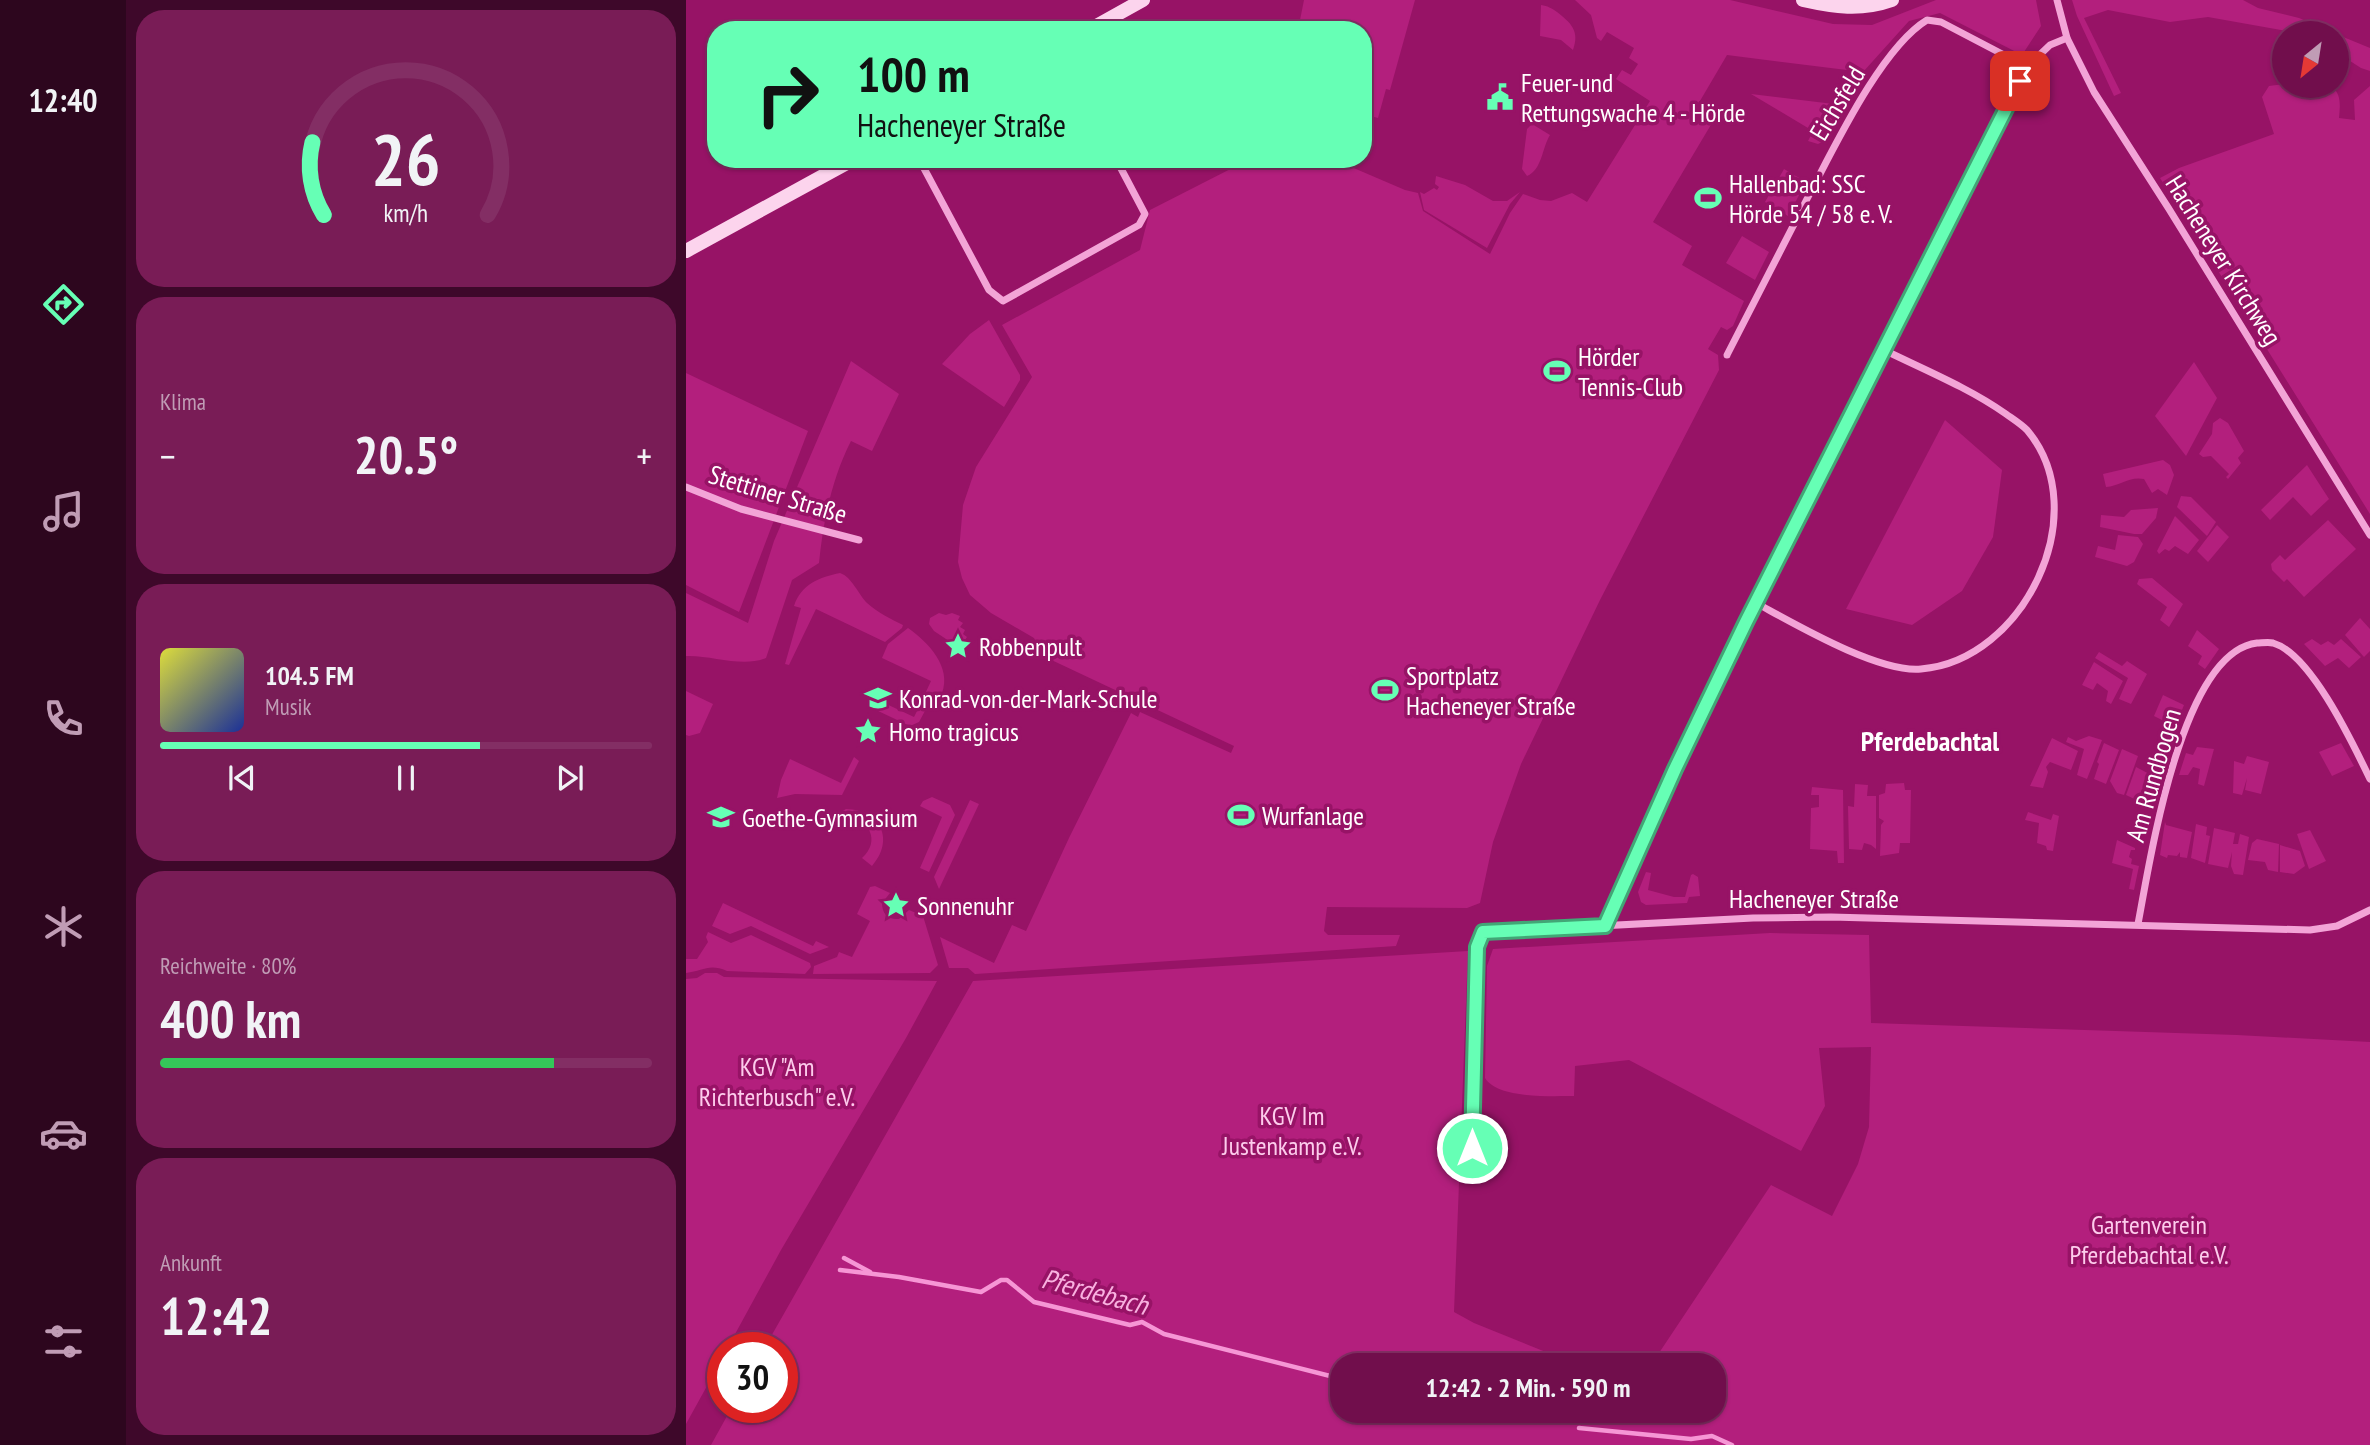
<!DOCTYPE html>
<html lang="de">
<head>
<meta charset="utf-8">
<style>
	body { margin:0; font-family:"PT Sans Narrow",sans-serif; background:#791c56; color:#f1f3f6; height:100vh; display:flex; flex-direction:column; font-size:26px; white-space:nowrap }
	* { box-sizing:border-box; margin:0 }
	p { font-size:23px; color:#c09cb5 }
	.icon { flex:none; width:38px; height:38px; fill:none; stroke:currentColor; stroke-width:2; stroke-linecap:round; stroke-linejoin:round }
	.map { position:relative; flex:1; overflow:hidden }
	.drawer { display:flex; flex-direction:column; gap:10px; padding:10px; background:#3e082a; width:560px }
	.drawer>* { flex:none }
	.banner { position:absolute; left:21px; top:21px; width:665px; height:147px; border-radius:28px; box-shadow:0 2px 5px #0004,0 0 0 2px #832e64; background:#66ffb5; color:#111; overflow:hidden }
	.needle { width:46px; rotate:210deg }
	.controls { position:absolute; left:1586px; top:21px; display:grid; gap:14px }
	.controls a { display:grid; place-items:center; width:77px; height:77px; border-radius:50%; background:#710e4c; box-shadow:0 2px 5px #0004,0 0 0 2px #832e64; font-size:35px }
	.speed { position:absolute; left:21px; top:1332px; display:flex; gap:14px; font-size:35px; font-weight:700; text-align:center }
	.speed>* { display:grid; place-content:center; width:91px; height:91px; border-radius:50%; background:#710e4c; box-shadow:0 2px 5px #0004,0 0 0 2px #832e64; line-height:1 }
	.speed .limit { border:10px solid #d22; background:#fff; color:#111 }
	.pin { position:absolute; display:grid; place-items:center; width:60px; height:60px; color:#fff; margin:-30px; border-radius:14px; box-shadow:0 4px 10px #0006 }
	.me { position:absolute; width:77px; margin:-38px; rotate:0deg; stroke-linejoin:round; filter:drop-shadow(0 0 5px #0008) }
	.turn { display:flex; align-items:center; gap:24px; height:147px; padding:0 35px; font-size:32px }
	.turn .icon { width:91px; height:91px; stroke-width:2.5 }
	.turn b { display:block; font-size:49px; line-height:60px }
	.big { font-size:52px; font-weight:600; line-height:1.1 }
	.drawer .tile { flex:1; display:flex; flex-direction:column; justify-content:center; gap:10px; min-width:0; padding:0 24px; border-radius:28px; background:#791c56 }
	.drawer .dial { align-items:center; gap:0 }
	.dial svg { height:182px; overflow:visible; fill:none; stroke:#832e64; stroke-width:7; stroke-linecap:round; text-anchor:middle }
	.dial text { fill:#f1f3f6; stroke:none }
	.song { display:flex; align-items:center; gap:21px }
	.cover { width:84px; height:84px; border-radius:10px; background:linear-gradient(135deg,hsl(60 70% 55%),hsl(230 70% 35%)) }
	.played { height:7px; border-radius:4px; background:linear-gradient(90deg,#66ffb5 65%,#832e64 65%) }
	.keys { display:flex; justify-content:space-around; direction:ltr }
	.heat { display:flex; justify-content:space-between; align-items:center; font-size:38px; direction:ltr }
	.charge { height:10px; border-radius:5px; background:linear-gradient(90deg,#34c759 80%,#832e64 0) }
	.trip { position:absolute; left:644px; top:1353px; width:396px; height:70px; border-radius:28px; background:#710e4c; box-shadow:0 2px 5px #0004,0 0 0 2px #832e64; font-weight:600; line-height:70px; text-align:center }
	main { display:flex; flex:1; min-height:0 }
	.menu { display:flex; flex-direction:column; width:126px; justify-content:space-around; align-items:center; background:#2d061e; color:#c09cb5 }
	.menu .icon { width:49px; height:49px }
	.menu .current { color:#66ffb5 }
	.menu b { font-size:32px; color:#f1f3f6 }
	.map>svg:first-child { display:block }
</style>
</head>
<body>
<main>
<nav class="menu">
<b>12:40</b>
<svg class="icon current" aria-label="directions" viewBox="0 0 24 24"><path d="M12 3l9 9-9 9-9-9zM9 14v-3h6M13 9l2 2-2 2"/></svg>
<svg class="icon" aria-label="music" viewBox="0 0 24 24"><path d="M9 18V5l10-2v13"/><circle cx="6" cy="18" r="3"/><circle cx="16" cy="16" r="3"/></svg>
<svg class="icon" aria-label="phone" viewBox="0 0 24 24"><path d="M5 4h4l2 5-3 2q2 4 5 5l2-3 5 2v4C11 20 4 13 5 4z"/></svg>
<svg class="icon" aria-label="climate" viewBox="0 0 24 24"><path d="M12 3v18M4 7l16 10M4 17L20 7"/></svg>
<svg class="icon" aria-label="car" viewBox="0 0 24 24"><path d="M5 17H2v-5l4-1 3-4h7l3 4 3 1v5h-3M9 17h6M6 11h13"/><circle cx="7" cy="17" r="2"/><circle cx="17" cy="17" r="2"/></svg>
<svg class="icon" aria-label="filters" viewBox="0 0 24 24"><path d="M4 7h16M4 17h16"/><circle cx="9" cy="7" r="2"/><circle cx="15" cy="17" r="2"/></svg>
</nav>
<section class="drawer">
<div class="tile dial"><svg viewBox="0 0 100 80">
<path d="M14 69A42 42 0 1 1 86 69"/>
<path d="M14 69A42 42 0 0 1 9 37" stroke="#66ffb5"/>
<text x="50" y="56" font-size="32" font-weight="700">26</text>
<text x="50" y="72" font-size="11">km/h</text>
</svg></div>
<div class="tile"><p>Klima</p>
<div class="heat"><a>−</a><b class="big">20.5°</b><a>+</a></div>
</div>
<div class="tile">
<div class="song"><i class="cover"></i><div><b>104.5 FM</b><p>Musik</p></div></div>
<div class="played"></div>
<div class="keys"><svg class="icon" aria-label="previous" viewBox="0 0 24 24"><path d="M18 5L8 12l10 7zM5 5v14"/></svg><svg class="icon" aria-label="pause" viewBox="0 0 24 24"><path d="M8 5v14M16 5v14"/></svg><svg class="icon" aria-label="next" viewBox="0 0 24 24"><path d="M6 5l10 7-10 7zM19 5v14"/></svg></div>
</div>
<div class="tile"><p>Reichweite · 80%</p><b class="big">400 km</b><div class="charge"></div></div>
<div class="tile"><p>Ankunft</p><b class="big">12:42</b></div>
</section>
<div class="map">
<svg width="1684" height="1445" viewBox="0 0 1684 1445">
	<rect width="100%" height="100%" fill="#971366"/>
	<g fill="#b31f7d">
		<path d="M618,0h111l-25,90 -4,-1 -8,29 -15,-4v-84h-65z"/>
		<path d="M889,0h155l103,24 39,1 64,-25h100l5,26 -19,29 -82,-42 -31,8 -46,51 -136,-17 -30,51 8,5 -3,6 10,6 -59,99 39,24 -10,19 62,36 -11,25 -6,4 -6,-3 -13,22 10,6 1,15 -119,230 -79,164 -28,78 -13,61 -13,5 -140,-1 -3,24 4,4h72l-4,11 -421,28 -7,-6h-19l-9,-31 54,26 18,-38 14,6 43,-93 62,-125 7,4 2,-5 91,41 3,-7 -191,-90 -9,-18 -43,-25 -21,-18 -8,-17 -4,-16 5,-57 13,-38 56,-90 -30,-52 138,-75 10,-40 100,-51h100l-1,7 56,24 13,3 5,18 67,43 20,-41 13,-19 17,6 11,1 21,-8 15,9 63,-101 -34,-22 6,-9 9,5 7,-11 -9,-6 5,-10 -27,-16 -6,9 -4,-3 -6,-23z"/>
		<path d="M1386,0h171l15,8 41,10 36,15h-37l-90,-16 -38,5 -62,-12 -24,8 37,75 -7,3 -37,-80z"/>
		<path d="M855,5c7,1 10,3 16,7 14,11 23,19 16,38l-12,-10 -21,-4z"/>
		<path d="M1650,34l34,14v23l-9,-3 -25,-16z"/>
		<path d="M1598,84v2h47c11,8 9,20 8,32l16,2 -1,-20 16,-14v428l-210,-336 19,-10 95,-34 -12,-37 7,-11z"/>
		<path d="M1065,94l91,11 5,-10 5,3 -22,40 -12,6 -10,-3 5,-10z"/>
		<path d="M846,124l18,11c-8,13 -8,35 -23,41l-5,-7 5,-40z"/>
		<path d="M1098,169l22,13 -18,34 -23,-14z"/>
		<path d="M750,176l29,9 28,16h14l13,-9 -10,12 -23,44 -63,-38 -4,-18 4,2 10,-6 3,2 2,-3 -4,-3z"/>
		<path d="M1056,236l27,16 -14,28 -29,-17z"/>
		<path d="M303,320l31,55v5l-16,27 -62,-43 28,-30z"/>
		<path d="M165,361l48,33 -27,57 -21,-10c-19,37 -28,81 -32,122l-27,17 -26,78c-24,10 -54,-3 -80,-2v-63l62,30 26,-82z"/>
		<path d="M1508,362l23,36 -31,58 -31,-40z"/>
		<path d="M0,373l122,58 -69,181 -53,-27z"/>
		<path d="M1534,418l8,5 16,28 -6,7 3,5 -13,16 -2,-2 3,-3 -18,-18 -8,1 -4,-3 13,-20 1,-11z"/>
		<path d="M1259,420l57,50 -9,67 -31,54 -50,34 -66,-16z"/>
		<path d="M1477,460l7,5 4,10 -7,20 -9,-6 -6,4 -8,-14c-15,-3 -24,7 -38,8l-3,-13z"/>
		<path d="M1621,465l22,34 -18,17 -18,-19 -23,23 -9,-10z"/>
		<path d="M1495,496l10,1 25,25 -9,14 -30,-29z"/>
		<path d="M1472,508l-2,10 -14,16h-8l-34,-7 1,-12 23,2 7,-7z"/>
		<path d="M1489,516l24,24 -11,14 -13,-8 -6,5 -4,-2 -6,5 -2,-3z"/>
		<path d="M1642,520l28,29 -52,48 -17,-18 -3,3 -12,-12 -1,-6 9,-9 5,5z"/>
		<path d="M1531,525l12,12 -21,25 -11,-11z"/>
		<path d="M1432,535l20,2 5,7 -9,18 -7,4 -32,-9 3,-11 17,4z"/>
		<path d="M154,573c12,4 18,21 27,30 11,10 24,16 36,22l-1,3 -17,14 -69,-33 -27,56 -4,-1 16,-56 -7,-2c7,-22 26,-29 46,-33z"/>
		<path d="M1466,578l31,26 -14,23 -9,-7 7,-13 -30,-23 2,-5z"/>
		<path d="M253,613l7,2 6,-2 8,3 -2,4 5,3 -3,4 5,3 -2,4 4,3 -4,6 -5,-2 -6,2 -18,-12 -5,-7 1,-6z"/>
		<path d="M1674,618l10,11v22l-6,6 -19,-22z"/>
		<path d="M222,628c20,14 44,39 34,65l-13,4 -5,-1 7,-15 -49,-23 6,-14z"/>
		<path d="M1511,630l22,19 -14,20 -7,-5 4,-8 -14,-10z"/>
		<path d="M1626,639l9,6 7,-4 6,4 7,-6 20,18 -12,11 -11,-10 -13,8 -21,-22z"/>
		<path d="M1413,652l23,14 5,-5 20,13 -16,30 -12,-5 9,-21 -33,-20z"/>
		<path d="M1408,662l29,19 -12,23 -5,-3 2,-10 -11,-8 -4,7 -11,-5z"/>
		<path d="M0,691l27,13 -13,29 -11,3 -3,-1z"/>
		<path d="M1477,695l21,10 -13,32 -4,-3 3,-10 -16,-8z"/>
		<path d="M194,701l34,16 7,-14 4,2 1,4 -7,13 -9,4 -34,-16z"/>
		<path d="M1403,736l13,4 -15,39 -10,-4 7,-26 -18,-7 2,-5 8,4z"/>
		<path d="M1366,738l26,13 -7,19 -21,-8 -4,5 2,5 -5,16 -13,-2z"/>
		<path d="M1418,743l15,7 -13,34 -12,-5 5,-15 -2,-2z"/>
		<path d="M1655,743l13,23 -22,10 -13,-24z"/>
		<path d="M1511,747l17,2 -10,37 -6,-2 2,-15 -7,-2 -5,8h-9l7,-22 7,2z"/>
		<path d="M1436,749l16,7 -14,39 -7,-2 -7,-12z"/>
		<path d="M1561,756l22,6 -8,32 -16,-4 2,-12 -5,17 -9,-2 1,-32 10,3z"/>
		<path d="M168,757l5,4 -17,34 -47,-1 -18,4 4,-18 9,-21 51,24z"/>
		<path d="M1450,767l21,11 -8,28 -23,-11z"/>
		<path d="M1218,783l1,7h6l-1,53h-10l-1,10 -19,3 1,-31 3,-4 -5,-3v-23l6,-2 1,-9z"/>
		<path d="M1169,784l13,1 -1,11h9v53l-5,-4 -7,-2 -2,7 -13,-1 -1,-43 6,1z"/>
		<path d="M1126,787l31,3 1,73h-6l-1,-12 -27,-2 1,-41 8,-1v-12h-8z"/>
		<path d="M246,797l18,8 5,10 -26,57 -9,-4 22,-51 -22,-11 3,-5z"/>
		<path d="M284,800l9,4 -40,85 -5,-12z"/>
		<path d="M160,809c35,1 49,31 26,57l-10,-8c28,-25 -13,-58 -31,-26l-9,-4 6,-9z"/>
		<path d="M1342,812l23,8 2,-6 6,2 -6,35 -6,-1 -1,-4 -9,-3 2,-20 -14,-3z"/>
		<path d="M1479,822l1,3 26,7 -5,26 -7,-1v-5l-3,4 -9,-1 -1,3 -7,-3z"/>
		<path d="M1510,824l11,3 -1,8 4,1 -5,27 -14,-5z"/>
		<path d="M1528,828l21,5 -2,11h5l2,-10 9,3 -6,38 -9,-1 -3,-8 1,-14 -4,16 -20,-4z"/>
		<path d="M1624,830l16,31 -17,8 -12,-35z"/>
		<path d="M1571,839l22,5 -1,28 -10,-2 -3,-8 -17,-2 4,-17z"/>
		<path d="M1431,840l18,8v2h-4l-2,7 3,2 -1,5 8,2 -5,24 -5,-1 4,-20 -21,-6z"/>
		<path d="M1594,845l20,6 5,15 -11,8 -14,-2z"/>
		<path d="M960,872l5,1 -3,17 26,7h11l6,-22 2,-1 5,3 2,19 -11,1 -2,6 -41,2 -5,-3 -3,-10z"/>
		<path d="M189,886l15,7 -8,10c0,11 6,17 17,16l10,-9 14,6 15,49 -8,8 -117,1 1,-8 23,-9 2,-5 13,5 18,-36 -13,-7 13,-27z"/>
		<path d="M37,903l90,43 3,-5 13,6 -19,7 -59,-28 -21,8 -18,-8z"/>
		<path d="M22,932l23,11 20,-8 59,28 1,4 -6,7 -78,-3c-18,-8 -24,0 -41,2v-14h11l11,-17 -2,-5z"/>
		<path d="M1084,933l99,2 2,88 366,12 133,7v403h-1659l21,-38h50v-59l-17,-1 208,-366 495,-30 -14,361 20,11 104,42h-236v45h371v-45h-62l120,-180 61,31 26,-52 11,-37 2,-80 -52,1 6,58 -24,45 -172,-91 -54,6 -1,30c-23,0 -76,3 -89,-18l2,-112 6,-17z"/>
		<path d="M19,973h12l7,4 213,4 -31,57 -125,212 -53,97 -5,1v9l-37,67v-445l11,-1z"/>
	</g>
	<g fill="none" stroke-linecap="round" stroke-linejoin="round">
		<g stroke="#f696d5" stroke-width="4.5">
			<path d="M158,1258l26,14"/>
			<path d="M154,1270l59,7 82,15 20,-12h6l27,22 96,23 12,-3 22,12 178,45"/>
			<path d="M893,1428l112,11 21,-3 20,9"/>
		</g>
		<g stroke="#f3a4d7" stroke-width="7">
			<path d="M1371,0l10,38 27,54 75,117 201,326"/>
			<path d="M233,159l70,131 14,11 136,-76 6,-11 -29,-55"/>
			<path d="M1041,355c27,-53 54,-106 81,-158 26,-49 73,-149 119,-177l14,2 86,45"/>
			<path d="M0,487l55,22 118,31"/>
			<path d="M1070,603c39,21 122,70 165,66 103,-8 175,-157 106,-239 -6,-6 -14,-11 -21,-16 -37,-26 -81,-44 -122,-64"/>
			<path d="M1452,924c12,-63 43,-272 119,-281 4,0 12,-1 16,0 38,11 80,101 97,136"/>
			<path d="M919,926l70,-157 71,-147 281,-555 23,-22 17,-7"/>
			<path d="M796,1151l-10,-3 5,-201 6,-15 270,-14 78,-1 479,13 27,-4 33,-16"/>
		</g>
		<g stroke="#fcd4ed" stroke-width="14">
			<path d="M1117,0c31,7 58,11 89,0"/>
			<path d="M403,30l54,-30"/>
			<path d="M0,251l168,-92"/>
		</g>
	</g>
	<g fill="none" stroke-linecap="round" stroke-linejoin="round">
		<defs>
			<path id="route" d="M786,1148l5,-201 6,-15 122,-6 70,-157 71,-147 274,-541"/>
		</defs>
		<use href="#route" stroke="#42a676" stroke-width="18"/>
		<use href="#route" stroke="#66ffb5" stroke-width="12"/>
	</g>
	<defs>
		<symbol id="civic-bare" viewBox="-9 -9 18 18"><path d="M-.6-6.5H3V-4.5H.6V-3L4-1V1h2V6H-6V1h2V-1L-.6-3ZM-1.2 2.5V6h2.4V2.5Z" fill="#66ffb5" stroke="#971366" stroke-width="2.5" paint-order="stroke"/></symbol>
		<symbol id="stadium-bare" viewBox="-9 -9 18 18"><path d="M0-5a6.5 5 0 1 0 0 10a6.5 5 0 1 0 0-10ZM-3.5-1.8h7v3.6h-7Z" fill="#66ffb5" stroke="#971366" stroke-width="2.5" paint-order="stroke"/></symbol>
		<symbol id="sight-bare" viewBox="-9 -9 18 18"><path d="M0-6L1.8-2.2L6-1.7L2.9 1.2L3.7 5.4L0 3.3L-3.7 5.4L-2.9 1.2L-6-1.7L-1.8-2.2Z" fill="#66ffb5" stroke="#971366" stroke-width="2.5" paint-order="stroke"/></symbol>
		<symbol id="school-bare" viewBox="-9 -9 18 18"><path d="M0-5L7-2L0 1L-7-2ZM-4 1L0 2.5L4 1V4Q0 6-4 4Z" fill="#66ffb5" stroke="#971366" stroke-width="2.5" paint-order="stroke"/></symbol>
	</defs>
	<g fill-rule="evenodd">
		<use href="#civic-bare" x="795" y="78" width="38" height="38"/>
		<use href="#stadium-bare" x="1003" y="179" width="38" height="38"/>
		<use href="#stadium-bare" x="852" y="352" width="38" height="38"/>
		<use href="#sight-bare" x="253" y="627" width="38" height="38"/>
		<use href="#stadium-bare" x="680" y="671" width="38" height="38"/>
		<use href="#school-bare" x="173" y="679" width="38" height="38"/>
		<use href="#sight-bare" x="163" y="712" width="38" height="38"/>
		<use href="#stadium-bare" x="536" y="796" width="38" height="38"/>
		<use href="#school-bare" x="16" y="798" width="38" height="38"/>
		<use href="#sight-bare" x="191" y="886" width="38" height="38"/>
	</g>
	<g text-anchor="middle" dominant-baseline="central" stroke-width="7" stroke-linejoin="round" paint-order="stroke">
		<g font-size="26" fill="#fff" stroke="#971366" text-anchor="start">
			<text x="835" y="82">Feuer-und<tspan x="835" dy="30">Rettungswache 4 - Hörde</tspan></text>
			<text x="1043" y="183">Hallenbad: SSC<tspan x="1043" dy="30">Hörde 54 / 58 e. V.</tspan></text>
			<text x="892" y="356">Hörder<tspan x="892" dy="30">Tennis-Club</tspan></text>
			<text x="293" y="646">Robbenpult</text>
			<text x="720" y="675">Sportplatz<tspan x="720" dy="30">Hacheneyer Straße</tspan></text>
			<text x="213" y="698">Konrad-von-der-Mark-Schule</text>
			<text x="203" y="731">Homo tragicus</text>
			<text x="576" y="815">Wurfanlage</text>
			<text x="56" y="817">Goethe-Gymnasium</text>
			<text x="231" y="905">Sonnenuhr</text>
		</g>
		<g font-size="26" fill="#fff" stroke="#971366">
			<text transform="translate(1151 103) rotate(-59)">Eichsfeld</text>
			<text transform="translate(1538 260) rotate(58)">Hacheneyer Kirchweg</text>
			<text transform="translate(92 494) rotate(17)">Stettiner Straße</text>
			<text transform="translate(1467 775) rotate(-74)">Am Rundbogen</text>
			<text x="1128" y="898">Hacheneyer Straße</text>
		</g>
		<g font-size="26" fill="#fdccec" stroke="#971366">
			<text x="91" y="1066">KGV "Am<tspan x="91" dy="30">Richterbusch" e.V.</tspan></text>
			<text x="606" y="1115">KGV Im<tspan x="606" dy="30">Justenkamp e.V.</tspan></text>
			<text x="1463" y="1224">Gartenverein<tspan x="1463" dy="30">Pferdebachtal e.V.</tspan></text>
		</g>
		<g font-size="28" font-weight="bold" fill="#fff" stroke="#971366">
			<text x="1244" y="740">Pferdebachtal</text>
		</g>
		<g font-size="28" font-style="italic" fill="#f9b1e0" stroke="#971366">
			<text transform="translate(409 1291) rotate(15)">Pferdebach</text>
		</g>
	</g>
</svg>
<div class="controls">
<a><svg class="needle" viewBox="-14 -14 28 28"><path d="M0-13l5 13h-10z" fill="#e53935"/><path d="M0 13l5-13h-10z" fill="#c09cb5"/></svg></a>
</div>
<div class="speed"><div class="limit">30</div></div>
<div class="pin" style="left:1334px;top:81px;background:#d93025"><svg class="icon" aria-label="arrive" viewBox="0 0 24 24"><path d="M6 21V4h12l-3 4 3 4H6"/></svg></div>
<svg class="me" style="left:786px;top:1148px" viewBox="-20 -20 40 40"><circle r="17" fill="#66ffb5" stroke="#fff" stroke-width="3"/><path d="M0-11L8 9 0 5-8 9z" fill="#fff"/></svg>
<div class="trip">12:42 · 2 Min. · 590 m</div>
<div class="banner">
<div class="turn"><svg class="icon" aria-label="right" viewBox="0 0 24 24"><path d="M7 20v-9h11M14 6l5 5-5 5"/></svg><div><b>100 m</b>Hacheneyer Straße</div></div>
</div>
</div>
</main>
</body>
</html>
